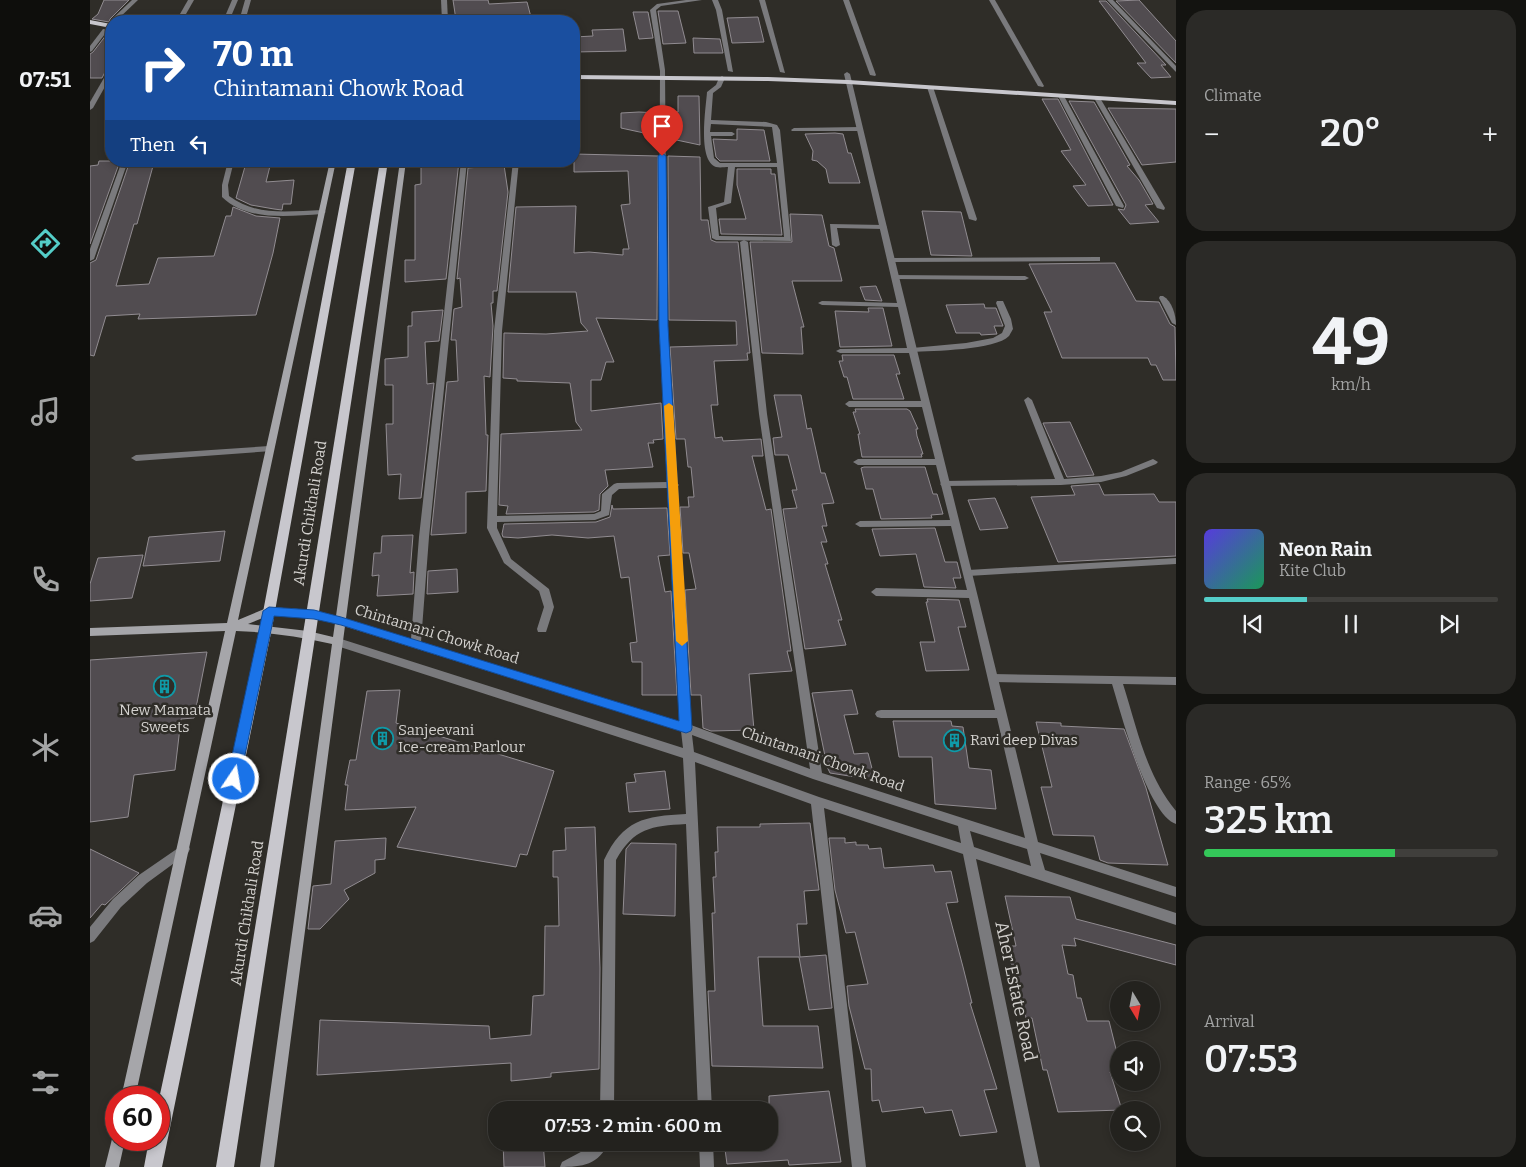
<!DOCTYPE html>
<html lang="en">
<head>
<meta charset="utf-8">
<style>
	body { margin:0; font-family:Bitter,serif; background:#2b2a27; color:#f1f3f6; height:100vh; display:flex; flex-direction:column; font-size:19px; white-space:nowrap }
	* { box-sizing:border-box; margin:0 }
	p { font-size:16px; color:#a3a4a4 }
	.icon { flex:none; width:28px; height:28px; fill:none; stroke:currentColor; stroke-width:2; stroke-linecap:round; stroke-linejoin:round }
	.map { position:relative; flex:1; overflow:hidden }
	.drawer { display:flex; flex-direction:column; gap:10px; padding:10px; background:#131310; width:350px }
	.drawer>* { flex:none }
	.banner { position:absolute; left:15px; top:15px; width:475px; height:152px; border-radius:20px; box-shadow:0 2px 8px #0003,0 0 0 1px #403f3c; background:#1a4fa0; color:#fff; overflow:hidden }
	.needle { width:32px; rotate:170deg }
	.controls { position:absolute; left:1020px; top:981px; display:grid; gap:10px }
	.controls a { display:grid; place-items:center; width:50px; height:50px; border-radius:50%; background:#23221e; box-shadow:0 2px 8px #0003,0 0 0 1px #403f3c; font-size:25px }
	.speed { position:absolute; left:15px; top:1086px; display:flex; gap:10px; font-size:25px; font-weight:700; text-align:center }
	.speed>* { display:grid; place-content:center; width:65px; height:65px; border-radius:50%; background:#23221e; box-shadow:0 2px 8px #0003,0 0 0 1px #403f3c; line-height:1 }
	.speed .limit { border:8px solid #d22; background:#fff; color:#111 }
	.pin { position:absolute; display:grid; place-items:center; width:42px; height:42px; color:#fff; margin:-51px -21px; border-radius:50% 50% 50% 0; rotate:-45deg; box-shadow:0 0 5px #0007 }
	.pin .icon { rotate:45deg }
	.me { position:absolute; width:55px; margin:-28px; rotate:12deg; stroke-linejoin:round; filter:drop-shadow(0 0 4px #0008) }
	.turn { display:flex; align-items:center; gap:18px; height:105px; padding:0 25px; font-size:22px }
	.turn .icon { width:65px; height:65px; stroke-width:2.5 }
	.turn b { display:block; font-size:35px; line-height:42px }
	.then { display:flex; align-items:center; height:48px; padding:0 25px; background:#0003; gap:10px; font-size:19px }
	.big { font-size:38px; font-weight:600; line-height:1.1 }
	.drawer .tile { flex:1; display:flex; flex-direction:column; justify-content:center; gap:8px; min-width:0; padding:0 18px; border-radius:20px; background:#2b2a27 }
	.drawer .dial { align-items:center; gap:0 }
	.dial b { font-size:65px; line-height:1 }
	.song { display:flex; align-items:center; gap:15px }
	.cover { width:60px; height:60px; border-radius:8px; background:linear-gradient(135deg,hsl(250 70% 55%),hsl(150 70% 35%)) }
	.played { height:5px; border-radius:2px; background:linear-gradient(90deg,#54cdc8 35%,#403f3c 35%) }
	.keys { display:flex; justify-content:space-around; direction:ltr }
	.heat { display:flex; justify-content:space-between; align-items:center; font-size:28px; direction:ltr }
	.charge { height:8px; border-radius:4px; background:linear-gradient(90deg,#34c759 65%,#403f3c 0) }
	.trip { position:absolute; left:398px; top:1101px; width:290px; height:50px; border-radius:20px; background:#23221e; box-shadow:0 2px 8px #0003,0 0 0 1px #403f3c; font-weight:600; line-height:50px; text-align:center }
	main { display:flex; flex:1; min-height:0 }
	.tabs { display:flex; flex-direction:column; width:90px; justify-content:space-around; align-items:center; background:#0e0e0c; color:#a3a4a4 }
	.tabs .icon { width:35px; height:35px }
	.tabs .current { color:#54cdc8 }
	.tabs b { font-size:22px; color:#f1f3f6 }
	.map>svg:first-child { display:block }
</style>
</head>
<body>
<main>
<nav class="tabs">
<b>07:51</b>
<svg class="icon current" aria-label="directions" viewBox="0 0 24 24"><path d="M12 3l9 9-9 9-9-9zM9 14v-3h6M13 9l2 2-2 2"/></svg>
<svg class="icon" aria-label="music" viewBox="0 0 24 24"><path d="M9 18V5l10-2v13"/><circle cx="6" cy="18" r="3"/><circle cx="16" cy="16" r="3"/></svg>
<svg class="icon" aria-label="phone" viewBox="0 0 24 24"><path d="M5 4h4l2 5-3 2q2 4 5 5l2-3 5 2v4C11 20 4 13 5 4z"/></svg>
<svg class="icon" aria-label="climate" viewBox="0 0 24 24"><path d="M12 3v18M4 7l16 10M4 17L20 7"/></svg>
<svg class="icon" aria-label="car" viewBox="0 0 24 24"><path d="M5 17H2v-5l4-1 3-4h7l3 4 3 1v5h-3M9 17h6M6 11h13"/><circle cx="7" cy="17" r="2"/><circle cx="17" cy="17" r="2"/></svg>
<svg class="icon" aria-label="filters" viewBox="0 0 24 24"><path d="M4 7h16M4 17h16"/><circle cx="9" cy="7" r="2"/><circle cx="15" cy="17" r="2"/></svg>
</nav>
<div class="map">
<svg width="1086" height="1167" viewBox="0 0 1086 1167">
	<rect width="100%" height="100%" fill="#2f2d28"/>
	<g fill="#514c50" stroke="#918c91">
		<path d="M14,0h25l-19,19 -1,3 -17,-3 6,-5z"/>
		<path d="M363,0h35l1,4 38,-2 5,19 -76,-1z"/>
		<path d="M1049,0l37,41v22l-60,-62z"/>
		<path d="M1009,1h7l60,64h-5l10,12 -20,1 -14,-15h9z"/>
		<path d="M568,11h20l8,32 -23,1z"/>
		<path d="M543,12h15l5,26 -14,1z"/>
		<path d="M668,17l6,25 -32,1 -5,-25z"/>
		<path d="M533,29l3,22 -52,1v-15l19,-1 -1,-6z"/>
		<path d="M20,30l1,37 -5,3 -4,8h-12v-24l3,-2z"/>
		<path d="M603,38l27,1 3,14h-29z"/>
		<path d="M588,96h21l1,49 -33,-7v-26h11z"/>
		<path d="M952,99h16l55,106 -25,1 -15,-20 13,-1 -25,-34 10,-1z"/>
		<path d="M979,101l25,1 36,63 -3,1 12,14 14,24 -8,1 14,17 -29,2 -12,-15 6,1 2,-5z"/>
		<path d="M1018,108l68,1v53l-34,3z"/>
		<path d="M549,112l19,1v23l-37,-8v-15z"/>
		<path d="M647,129l27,1 6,31h-50l-4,-4 -3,-18 24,1z"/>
		<path d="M745,133l8,1 5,19h3l9,30h-31l-3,-14 -9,-8 -5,-1 1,-9 -8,-17z"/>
		<path d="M484,154l84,2 -1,164 -61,-2 18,44h-8l-5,18h-10v31l70,-8 2,36 -10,1 1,3h-6l5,24 -48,3 3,16 -8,8 -1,16 -5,2 -88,2 2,-8 -9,-1 2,-71 81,-4 -6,-8 -6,-39 -53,-2v-2l-14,-1 1,-45 42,1 42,-3 -7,-8 -5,-31h-68l8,-85 60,-1 -2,47 15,-1 34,3v-6h6l-8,-44 9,-1 -2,-33 -54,1z"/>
		<path d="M578,156l32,1 1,63h7l3,20 5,2h22l12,111h-3l1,7 -34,1 4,44h-7l4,33 7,-1 1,4 38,-2 2,17h-11l14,54 5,-1 20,142h-4l5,20 -43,3 5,56 -43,1 -8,-3 -2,-33h-10l-6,-105 11,-1 -7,-36h-6l-3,-46h9l-1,-10h6l-3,-30h-3l-3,-28h-9l-6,-92 67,-2 -1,-24 -67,-1z"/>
		<path d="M9,161h21l-30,83v-78l8,-1z"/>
		<path d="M40,161h22l-1,5h2l-16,58h-3l-18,62 33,-2 9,-26 56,-2 12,-40h5l2,-9 23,9 24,2 -7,35 -17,62 -118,4 2,-5 -34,2 -12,40 -4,-1v-92l6,-3z"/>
		<path d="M351,161h18l-13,118 -41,3v-22h10v-75l6,-1v-18l20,-1z"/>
		<path d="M181,162l-5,20 28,-2 -3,24h-8l-1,6 -8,-1 -23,-4 -15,-7 10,-35z"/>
		<path d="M414,165l4,27 -11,99h-4v12h-2l2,23 -3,51 -6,-1 2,59h2l-2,56 -20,1v41l-35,2 16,-153 11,-1 -2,-41h-5l3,-31 8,-2 -2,-29 -3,1 11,-111z"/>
		<path d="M647,169h34v5h4l7,61 -61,-1 -2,-15h27l-9,-34z"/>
		<path d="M832,211l39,1 11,44 -41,-1z"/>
		<path d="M700,214l32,1 7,31 5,2 8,33h-50l12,46h-3l2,27 -41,-1 -12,-111h42z"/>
		<path d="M1025,263l21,38 23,1 11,22 5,3 1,53h-13l-7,-15h-5l-3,-7h-86l-18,-46h8l-23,-48z"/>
		<path d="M786,286l6,15 -17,-1 -5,-13z"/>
		<path d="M894,304l1,4h11l7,18h-9l3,8 -16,1 -1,-2h-24l-10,-28z"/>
		<path d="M778,308h15l9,38 -52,1 -5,-36 34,1z"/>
		<path d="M353,310l-4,31 -14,1 2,42 7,-1 -13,115 -22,1 2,-25 -13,1 -2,-51h7v-39h-8v-26l23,-2v-31h4v-14z"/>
		<path d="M752,355h52l6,19h-4l8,25h-51l-6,-22h-3l-5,-16h4z"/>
		<path d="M684,395h27l6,34 4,-1 10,45h4l9,30 -12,1 5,22h-5l5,16h-6l7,22h-3l17,56h-4l8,25 -41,4 -22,-140 14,-1 -5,-18h5l-9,-35h-13l-2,-17 9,-1z"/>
		<path d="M765,409h52l3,2 8,18h-2l1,7 6,18h-2l1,3h-60l-4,-23h2l-7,-22h3z"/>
		<path d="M980,422l24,53 -27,2 -24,-54z"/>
		<path d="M774,467h61l8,27h4l6,20 -12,1 1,3 -51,1 -8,-30h-7l-5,-21z"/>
		<path d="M1009,484l5,11 50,-1 5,8h17v54l-118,6 -27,-65 44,-2 -4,-9z"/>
		<path d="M905,498l13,30 -28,2 -12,-30z"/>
		<path d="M522,505l1,4 54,-1 3,47 -12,1 7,36 6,-1 6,104h-35v-33h-10l-2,-19 7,-1 -8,-65 -8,1 -7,-42 -26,2 -36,-3 -34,3 -15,-1 -1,-3 2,-10 92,-2 14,-5z"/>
		<path d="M845,528l10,34h12l4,16h-8l3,10 -32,-1 -8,-33 -36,2 -8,-27z"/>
		<path d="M135,531l-5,30 -77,5 6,-29z"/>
		<path d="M323,535l-3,38 4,-1 -1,22 -36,2 2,-21 -7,1 2,-23h7l1,-17z"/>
		<path d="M53,555l-11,43 -42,3v-17l8,-26z"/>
		<path d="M367,569l1,23 -31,2 1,-23z"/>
		<path d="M837,599l32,1 7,27h-8l11,43 -43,1 -6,-29h15l-9,-40h2z"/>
		<path d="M117,652l-13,66 -13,1 -6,51 -41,5 -6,42 -38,5v-162z"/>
		<path d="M310,690l-4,33 158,48 -27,84 -7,-1 -4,13 -119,-20 19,-40 -71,3 3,-25h-3l5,-25h6l11,-69z"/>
		<path d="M762,690l6,24 -14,1 10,39 14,-1 7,27 -45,-7 -8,-17h3l-13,-63z"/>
		<path d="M803,721h58l1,5 11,1 6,41 22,2 5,39 -61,-5 -3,-47h-33z"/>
		<path d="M946,722l25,1v3l63,3 22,59 22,77 -60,-2 -8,-3 -6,-24 -41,-1 -12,-48h11z"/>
		<path d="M575,771l5,38 -41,3 -3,-29 10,-1 -2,-8z"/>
		<path d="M720,823l9,67 -15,1 3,33h-10l3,33 26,-2 6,53 -23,2 -10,-53h-41l5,69h55l5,42 -111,-2 -4,-75h7l-3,-78h3l-2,-36h3l-1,-25h3l-1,-25h43v-3z"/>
		<path d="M505,827l5,141 -1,101 -48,4v4l-40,4v-18l-194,12 3,-55 169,6 1,13 41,-4 2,-39 11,-1 1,-69h14l-1,-49h-5v-26l13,-1 -1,-22z"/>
		<path d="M296,838l-1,21 -10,1v13l-31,17 5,9 -29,30h-12l5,-43 18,-2 4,-43z"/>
		<path d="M739,838h16v5l11,-1v3h12l1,4 12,-1 3,20 49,-3 2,7 16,-1 7,31 -12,1 17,64 9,36h-2l27,86 -13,1 13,42 -37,4 -8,-26 -27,3 -2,-6 -41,5 -3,-12 -7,1 -1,-32h-6l-16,-63 -2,-20 21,-2 -13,-52 -9,1 -11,-43z"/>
		<path d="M541,843l45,1 -1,72 -52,-2 3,-65z"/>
		<path d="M0,849l49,24 -34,32 -3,-1 -12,14z"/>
		<path d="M915,896l65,1 6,22 100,26v20l-102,-27 2,8 -14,-1 6,29 5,1 4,23h4l6,23h22l10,40v11h-9l12,38 -64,2 -11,-42h-4l-11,-52h-6l-10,-53 -5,-1 -2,-18h7z"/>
		<path d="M739,1091l12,71 -52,3 -1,-5 -61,4 -3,-22h45v-46z"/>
		<path d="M413,1142h40l2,25h-41z"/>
	</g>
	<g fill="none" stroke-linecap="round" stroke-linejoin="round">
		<g fill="#7a7a7d" fill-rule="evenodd">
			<path d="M98,0h6l-12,21h-6z"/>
			<path d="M142,0h6l-9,21h-6z"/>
			<path d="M155,0h6l-6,21h-6z"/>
			<path d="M351,0h6l1,21h-6z"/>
			<path d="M596,0h16l-41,6 -5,4 9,60 -5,1 -10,-61 7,-6z"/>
			<path d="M622,0h6l4,10 11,62 -5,-1 -12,-61z"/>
			<path d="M669,0h6l20,73 -5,-1z"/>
			<path d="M753,0h6l27,75 -1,1 -5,-1z"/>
			<path d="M632,76l3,2 -4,9 -8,6 -2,27 55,2 11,3 3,5 11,111 -75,-1 -4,-2 -4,-31 16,-5 4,-35c-3,0 -8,1 -12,0 -19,-7 -10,-59 -9,-75l9,-7 3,-7zM621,124l61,3 5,36h-57l-6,-5 -3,-22h21l3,-2 -3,-2h-22zM645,167h42l7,70 -65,-1 -3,-28 15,-5z"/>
			<path d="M838,86l5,1 44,132 -1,2 -7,-2 -42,-132z"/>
			<path d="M704,128l66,-1 3,2 -3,2h-68l-1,-1z"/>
			<path d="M138,161h6l-6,24 1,11c28,21 61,15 93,14l4,2 -4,2c-32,2 -74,8 -100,-17v-12z"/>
			<path d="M740,224l53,1 4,2 -4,2 -46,-1 3,17 -4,2 -4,-2z"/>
			<path d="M1007,257h3v4l-209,1 -4,-2 4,-2z"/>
			<path d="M802,275l133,1 4,2 -4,2 -130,-1h-3z"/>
			<path d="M907,301h6l8,18 2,10c0,0 -4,7 -4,7 -13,14 -77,15 -97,16l-4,-2 4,-2 54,-5 27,-5 9,-5 3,-7 -9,-23z"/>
			<path d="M938,397l4,3 32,79 37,-3 20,-4 32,-13 5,3 -2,2 -30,12 -25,6 -40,3 -119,1 -2,-2 5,-3 110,-2 -31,-79z"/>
			<path d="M179,446l3,1 1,2 -1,2 -136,10 -5,-3 5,-3z"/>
			<path d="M1086,558v6l-208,12 -5,-3 5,-3z"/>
			<path d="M903,674l183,3v8l-53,-1c14,44 23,91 53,127v13c-29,-10 -55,-111 -64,-140l-119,-2 -4,-1 -1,-3 1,-3z"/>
		</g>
		<g fill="#7a7a7d" fill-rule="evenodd">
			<path d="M42,0h6l-22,21 -5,1v-2z"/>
			<path d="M899,0h6l49,86 -1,1 -5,-1z"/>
			<path d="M1017,0h6l63,66v6z"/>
			<path d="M13,29l5,1 -16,21 -2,1v-6z"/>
			<path d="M21,69v7l-18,32 -3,2v-8l18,-31z"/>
			<path d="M570,69l5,1 2,256 10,157 2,2 -2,2 14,238 119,44 -51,-355 -19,-172 4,-2 4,2 19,172 55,359 203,65 -28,-120h-116l-4,-1 -2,-3 2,-3 4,-1h114l-26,-112 -93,-2 -5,-4 5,-4 91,2 -16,-64 -91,1 -5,-3 5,-3 90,-1 -14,-55h-78l-5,-3 5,-3h77l-13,-52h-73l-4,-3 4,-3h72l-12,-48h-69l-4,-2 4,-2 67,-1 -9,-41 -76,-2 -4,-2 4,-2 75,2 -53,-229 3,-2 3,2c61,256 126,512 188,768l138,45v10l-136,-44 5,17 131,43v12l-200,-66 64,308h-14l-63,-313 -139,-46 42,359h-14l-41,-363 -116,-42 17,348h-14l-12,-286c-35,2 -52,4 -70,36l-2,250h-14l4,-250c19,-40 40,-44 82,-46l-3,-56 -349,-113 -1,-3 1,-3 4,-1 345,110 -2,-17 -344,-107 -1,-3 1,-3 4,-1 70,22 8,-102 42,-376h6l-38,376 -8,105 259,80 -12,-234 -49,1 -7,6 -3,20 -14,5 -98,2v6l14,31 38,30 5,18 -7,22 -1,3h-8l-1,-3 7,-22 -5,-16 -35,-28 -17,-35 7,-197 19,-170h6l-17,170 -5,185 97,-2 7,-3 1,-17 12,-10 3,-1 50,-1 -8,-156zM602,735l121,44 145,47 3,17 -142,-46 -125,-45zM880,831l57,18 4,17 -57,-19z"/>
			<path d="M971,94l3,2 60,110 -1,2 -7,-2 -58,-110z"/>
			<path d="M1005,97l5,1 65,110 -1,2 -7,-2 -63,-110z"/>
			<path d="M32,161h6l-34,98 -4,2v-12z"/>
			<path d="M1070,296h3c9,5 13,19 13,29l-4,-2 -13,-25z"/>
			<path d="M94,844l4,1 2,4 -2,4 -41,30 -26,24 -27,34 -4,2v-16l23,-28 26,-24z"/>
			<path d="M504,1142h15c-10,23 -27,25 -49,25l2,-5 30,-16z"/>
			<path d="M609,1142h14l1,25h-14z"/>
		</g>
		<g fill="#a6a6aa" fill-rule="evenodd">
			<path d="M240,161h6l-98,459 31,-13 44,3 23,6 64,-455h6l-132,1006h-14l72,-523c-31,-7 -63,-12 -96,-13l-101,467h-14l104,-467 -135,5v-8l137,-5zM180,615l43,3 22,5 -2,14 -25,-6 -60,-7z"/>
			<path d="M26,1134v6h9l-6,27h-14l8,-32z"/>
		</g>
		<g fill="#c8c7cd" fill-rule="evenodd">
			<path d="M0,20l21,4v4l-21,-4z"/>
			<path d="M484,75l194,2 80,3 328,21v4l-328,-21 -80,-3 -194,-2z"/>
			<path d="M258,161h8l-84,467 -110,539h-18l5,-27h10v-41l101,-471z"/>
			<path d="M290,161h8l-154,1006h-18z"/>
		</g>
	</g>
	<path fill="#1a73e8" stroke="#114b97" d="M572,153l4,3 2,170 24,402 -1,3 -5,2 -345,-108 -27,-6 -40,-3 -34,163 -1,4 -5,2 -5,-2 -2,-4 36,-168 6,-4 45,3 27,7 338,104 -20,-395 -1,-170z"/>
	<path fill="#f59e0b" d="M579,403l4,3 15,235 -6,5 -6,-5 -12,-235z"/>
	<defs>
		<symbol id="building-ring" viewBox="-11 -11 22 22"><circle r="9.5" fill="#2f2d28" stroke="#0f9aa8" stroke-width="1.5"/><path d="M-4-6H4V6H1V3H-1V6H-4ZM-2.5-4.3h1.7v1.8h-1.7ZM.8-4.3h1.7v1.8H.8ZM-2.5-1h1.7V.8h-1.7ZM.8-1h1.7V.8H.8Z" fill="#0f9aa8"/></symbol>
	</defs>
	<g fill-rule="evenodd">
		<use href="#building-ring" x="62" y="674" width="25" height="25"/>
		<use href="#building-ring" x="280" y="726" width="25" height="25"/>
		<use href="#building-ring" x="852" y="728" width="25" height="25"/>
	</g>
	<g text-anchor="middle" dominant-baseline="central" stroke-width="5" stroke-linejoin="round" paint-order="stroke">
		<g font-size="15" fill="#d3d1ce" stroke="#2f2d28">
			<text transform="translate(220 513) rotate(-81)">Akurdi Chikhali Road</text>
			<text transform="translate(347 634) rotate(17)">Chintamani Chowk Road</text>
			<text transform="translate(733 759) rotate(19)">Chintamani Chowk Road</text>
			<text transform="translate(157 913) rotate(-81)">Akurdi Chikhali Road</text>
		</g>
		<g font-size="15" fill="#d3d1ce" stroke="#2f2d28" text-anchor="start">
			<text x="75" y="710" text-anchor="middle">New Mamata<tspan x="75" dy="17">Sweets</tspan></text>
			<text x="308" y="730">Sanjeevani<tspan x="308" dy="17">Ice-cream Parlour</tspan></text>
			<text x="880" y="740">Ravi deep Divas</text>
		</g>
		<g font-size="18" fill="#d3d1ce" stroke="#2f2d28">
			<text transform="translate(926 991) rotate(78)">Aher Estate Road</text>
		</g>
	</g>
</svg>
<div class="controls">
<a><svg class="needle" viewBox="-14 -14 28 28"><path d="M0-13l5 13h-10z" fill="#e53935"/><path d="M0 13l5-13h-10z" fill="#a3a4a4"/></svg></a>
<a><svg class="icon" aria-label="sound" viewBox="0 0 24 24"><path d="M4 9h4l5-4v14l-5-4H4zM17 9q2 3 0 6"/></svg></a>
<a><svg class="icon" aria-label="search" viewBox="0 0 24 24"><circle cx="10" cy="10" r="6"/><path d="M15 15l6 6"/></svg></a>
</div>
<div class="speed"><div class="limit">60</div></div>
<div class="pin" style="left:572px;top:156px;background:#d93025"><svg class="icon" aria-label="arrive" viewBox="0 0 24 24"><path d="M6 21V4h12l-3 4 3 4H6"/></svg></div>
<svg class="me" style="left:144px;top:779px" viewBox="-20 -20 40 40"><circle r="17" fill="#1a73e8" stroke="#fff" stroke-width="3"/><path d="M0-11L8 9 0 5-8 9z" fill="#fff"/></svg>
<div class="trip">07:53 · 2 min · 600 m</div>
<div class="banner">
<div class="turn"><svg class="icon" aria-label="right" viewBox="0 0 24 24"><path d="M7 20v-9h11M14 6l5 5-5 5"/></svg><div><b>70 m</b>Chintamani Chowk Road</div></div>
<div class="then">Then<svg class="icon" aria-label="left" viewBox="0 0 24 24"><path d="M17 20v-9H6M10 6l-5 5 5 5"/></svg></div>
</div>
</div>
<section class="drawer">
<div class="tile"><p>Climate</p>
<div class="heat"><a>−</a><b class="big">20°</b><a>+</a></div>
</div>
<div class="tile dial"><b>49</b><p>km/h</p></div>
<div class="tile">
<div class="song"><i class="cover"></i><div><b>Neon Rain</b><p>Kite Club</p></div></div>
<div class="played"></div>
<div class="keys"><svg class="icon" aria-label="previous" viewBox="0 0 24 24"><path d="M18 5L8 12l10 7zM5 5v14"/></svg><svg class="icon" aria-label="pause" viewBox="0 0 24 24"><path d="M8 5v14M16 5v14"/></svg><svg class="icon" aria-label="next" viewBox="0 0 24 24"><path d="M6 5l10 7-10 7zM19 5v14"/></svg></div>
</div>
<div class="tile"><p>Range · 65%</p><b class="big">325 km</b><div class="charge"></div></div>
<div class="tile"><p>Arrival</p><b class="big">07:53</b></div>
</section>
</main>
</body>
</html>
